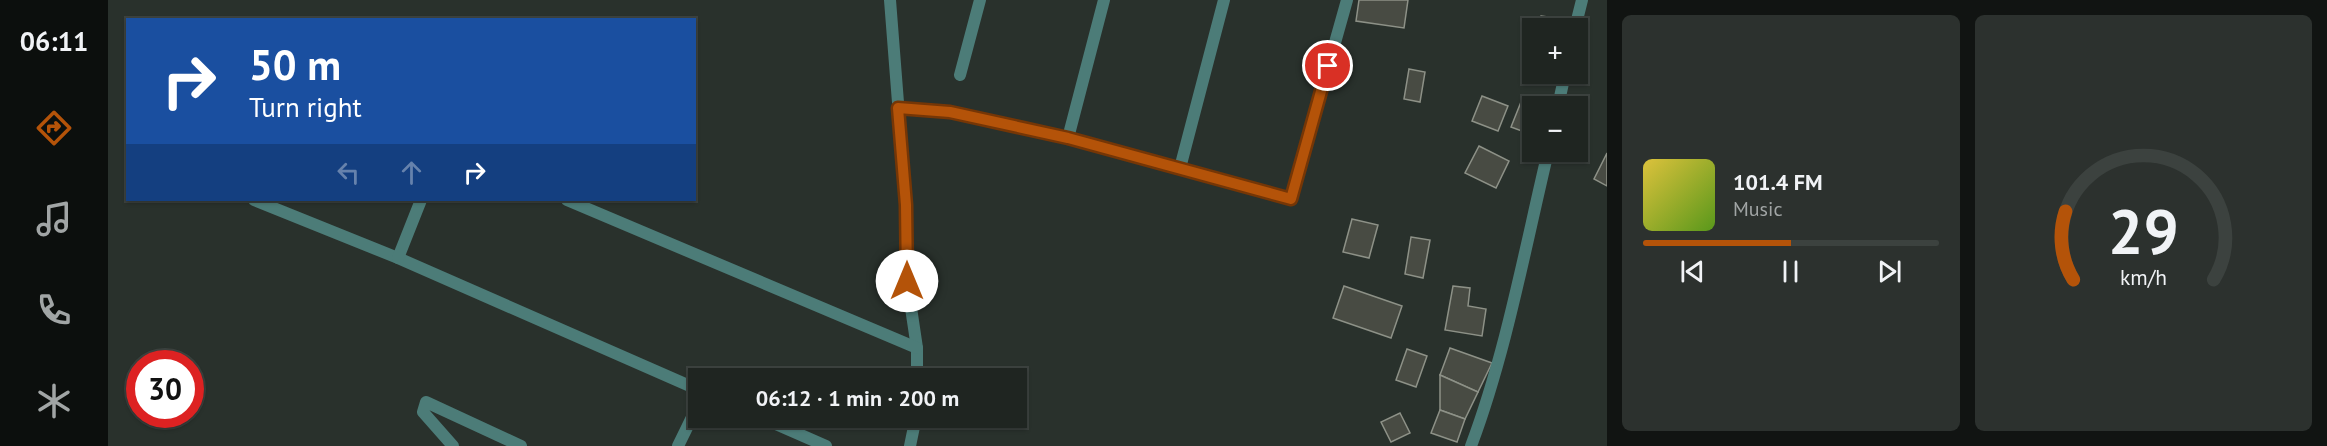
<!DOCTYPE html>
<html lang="en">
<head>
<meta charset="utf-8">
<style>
	body { margin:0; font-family:"PT Sans",sans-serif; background:#2c312e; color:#f1f3f6; height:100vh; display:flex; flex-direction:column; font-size:22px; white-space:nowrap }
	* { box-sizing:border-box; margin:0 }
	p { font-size:20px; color:#a1a5a5 }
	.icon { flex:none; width:33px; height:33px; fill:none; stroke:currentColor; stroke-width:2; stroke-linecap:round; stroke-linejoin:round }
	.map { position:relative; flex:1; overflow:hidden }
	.side { display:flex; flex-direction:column; gap:15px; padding:15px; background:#111412; width:720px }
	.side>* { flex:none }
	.guide { position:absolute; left:18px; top:18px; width:570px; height:183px; border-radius:0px; box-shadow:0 2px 4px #0004,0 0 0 2px #3c423f; background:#1a4fa0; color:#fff; overflow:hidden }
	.fabs { position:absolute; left:1414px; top:18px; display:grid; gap:12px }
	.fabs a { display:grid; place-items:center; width:66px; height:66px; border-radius:0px; background:#1f2521; box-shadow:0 2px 4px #0004,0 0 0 2px #3c423f; font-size:30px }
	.speed { position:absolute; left:18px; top:350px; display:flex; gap:12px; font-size:30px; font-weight:700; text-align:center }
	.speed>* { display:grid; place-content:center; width:78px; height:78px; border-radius:50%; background:#1f2521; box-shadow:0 2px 4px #0004,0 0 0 2px #3c423f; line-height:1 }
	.speed .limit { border:9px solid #d22; background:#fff; color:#111 }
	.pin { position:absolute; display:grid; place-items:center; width:51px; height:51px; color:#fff; margin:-26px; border:3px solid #fff; border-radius:50%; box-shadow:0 2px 6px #0007 }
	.me { position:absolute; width:66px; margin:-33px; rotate:0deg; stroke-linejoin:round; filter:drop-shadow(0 0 4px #0008) }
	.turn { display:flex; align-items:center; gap:21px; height:126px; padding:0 24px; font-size:27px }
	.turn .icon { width:78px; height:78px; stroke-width:2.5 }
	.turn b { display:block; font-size:42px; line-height:51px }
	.lanes { display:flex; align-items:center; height:57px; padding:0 24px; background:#0003; justify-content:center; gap:30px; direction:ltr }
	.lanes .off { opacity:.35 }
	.side .tile { flex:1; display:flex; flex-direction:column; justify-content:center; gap:9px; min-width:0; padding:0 21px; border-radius:9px; background:#2c312e }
	.side .dial { align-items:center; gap:0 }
	.dial svg { height:156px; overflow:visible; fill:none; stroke:#3c423f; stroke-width:7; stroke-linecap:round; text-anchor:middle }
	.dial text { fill:#f1f3f6; stroke:none }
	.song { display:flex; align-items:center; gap:18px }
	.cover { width:72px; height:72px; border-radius:9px; background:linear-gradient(135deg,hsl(50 70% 55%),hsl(90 70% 35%)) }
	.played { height:6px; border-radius:3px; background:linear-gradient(90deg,#b45309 50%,#3c423f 50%) }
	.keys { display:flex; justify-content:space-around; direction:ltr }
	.side .tiles { flex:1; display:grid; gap:15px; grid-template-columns:repeat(2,1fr) }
	.trip { position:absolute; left:580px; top:368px; width:339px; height:60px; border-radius:0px; background:#1f2521; box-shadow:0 2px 4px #0004,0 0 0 2px #3c423f; font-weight:600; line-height:60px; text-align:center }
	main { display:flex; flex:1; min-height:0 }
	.tab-bar { display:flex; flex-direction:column; width:108px; justify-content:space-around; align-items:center; background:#0c0f0d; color:#a1a5a5 }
	.tab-bar .icon { width:42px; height:42px }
	.tab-bar .current { color:#b45309 }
	.tab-bar b { font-size:27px; color:#f1f3f6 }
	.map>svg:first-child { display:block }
</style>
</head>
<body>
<main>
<nav class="tab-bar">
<b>06:11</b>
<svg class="icon current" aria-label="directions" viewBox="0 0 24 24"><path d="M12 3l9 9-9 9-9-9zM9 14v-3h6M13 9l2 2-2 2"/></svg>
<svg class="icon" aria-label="music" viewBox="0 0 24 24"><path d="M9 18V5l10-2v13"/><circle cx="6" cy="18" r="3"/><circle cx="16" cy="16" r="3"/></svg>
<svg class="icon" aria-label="phone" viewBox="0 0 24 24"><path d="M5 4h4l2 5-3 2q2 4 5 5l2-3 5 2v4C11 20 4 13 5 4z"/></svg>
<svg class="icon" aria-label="climate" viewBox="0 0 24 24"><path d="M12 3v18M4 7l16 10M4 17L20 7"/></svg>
</nav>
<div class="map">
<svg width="1499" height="446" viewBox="0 0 1499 446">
	<rect width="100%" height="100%" fill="#29312c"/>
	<g fill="#484b43" stroke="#8d9187" stroke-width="1.5">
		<path d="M1251,0h49l-4,28 -48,-7z"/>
		<path d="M1433,16l27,4 -1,8h-29z"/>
		<path d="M1301,69l16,3 -5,30 -16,-3z"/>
		<path d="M1374,96l26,10 -10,25 -26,-10z"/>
		<path d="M1413,102l13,4 -1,29 -22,-8z"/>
		<path d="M1371,146l30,15 -13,27 -31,-15z"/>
		<path d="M1499,153v33l-13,-7z"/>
		<path d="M1244,219l26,6 -9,33 -26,-6z"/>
		<path d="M1303,237l19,3 -7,38 -18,-4z"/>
		<path d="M1236,286l58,20 -11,32 -58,-20z"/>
		<path d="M1345,286l17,2 -2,18 18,3 -4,27 -37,-6z"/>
		<path d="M1342,348l42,15 -14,29 -38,-17z"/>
		<path d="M1299,349l20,7 -11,31 -20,-7z"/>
		<path d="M1332,375l38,17 -13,27 -25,-9z"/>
		<path d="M1332,410l25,9 -8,23 -26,-9z"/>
		<path d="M1292,413l10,20 -19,9 -10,-20z"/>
	</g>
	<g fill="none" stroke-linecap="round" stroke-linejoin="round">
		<g stroke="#4c7c78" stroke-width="12">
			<path d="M782,0l16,205 1,76 10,67v30"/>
			<path d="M1467,28l7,-28"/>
			<path d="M852,75l20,-75"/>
			<path d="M1450,106l7,-32"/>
			<path d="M791,108l51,4 118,26 223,61 56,-199"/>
			<path d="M960,138l36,-138"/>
			<path d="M1072,168l44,-168"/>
			<path d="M146,200l144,58 301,132"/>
			<path d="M459,200l350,148"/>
			<path d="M290,258l23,-58"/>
			<path d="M652,417l66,29"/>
			<path d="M345,446l-30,-34 3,-10 95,44"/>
			<path d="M570,446l21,-43"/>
			<path d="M802,446l6,-29"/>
			<path d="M1363,446c35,-93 54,-198 77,-294"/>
		</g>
	</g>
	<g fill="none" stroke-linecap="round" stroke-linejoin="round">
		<defs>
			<path id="route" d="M799,281l-1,-76 -8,-97 52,4 118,26 223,61 37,-133"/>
		</defs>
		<use href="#route" stroke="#753606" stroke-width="15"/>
		<use href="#route" stroke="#b45309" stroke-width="10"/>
	</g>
</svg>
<div class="fabs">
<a>+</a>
<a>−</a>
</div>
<div class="speed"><div class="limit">30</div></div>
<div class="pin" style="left:1220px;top:66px;background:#d93025"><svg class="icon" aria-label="arrive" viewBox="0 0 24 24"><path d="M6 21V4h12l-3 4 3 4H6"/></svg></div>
<svg class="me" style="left:799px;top:281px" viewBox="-20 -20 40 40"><circle r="19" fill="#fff"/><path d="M0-13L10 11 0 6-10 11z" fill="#b45309"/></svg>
<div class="trip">06:12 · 1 min · 200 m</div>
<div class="guide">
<div class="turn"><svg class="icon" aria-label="right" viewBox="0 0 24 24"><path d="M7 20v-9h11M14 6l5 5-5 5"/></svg><div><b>50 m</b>Turn right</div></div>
<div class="lanes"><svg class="icon off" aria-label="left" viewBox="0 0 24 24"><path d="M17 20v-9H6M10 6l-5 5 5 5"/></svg><svg class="icon off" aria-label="ahead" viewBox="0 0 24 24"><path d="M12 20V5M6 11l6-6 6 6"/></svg><svg class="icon" aria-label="right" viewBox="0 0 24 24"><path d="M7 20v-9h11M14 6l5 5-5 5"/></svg></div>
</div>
</div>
<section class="side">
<div class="tiles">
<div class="tile">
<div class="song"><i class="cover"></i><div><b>101.4 FM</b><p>Music</p></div></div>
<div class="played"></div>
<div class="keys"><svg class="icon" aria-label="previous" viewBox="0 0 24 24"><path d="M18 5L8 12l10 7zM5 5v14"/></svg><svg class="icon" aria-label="pause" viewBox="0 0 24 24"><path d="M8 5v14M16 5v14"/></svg><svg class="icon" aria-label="next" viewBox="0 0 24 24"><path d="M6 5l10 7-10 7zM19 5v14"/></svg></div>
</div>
<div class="tile dial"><svg viewBox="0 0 100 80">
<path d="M14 69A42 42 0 1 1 86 69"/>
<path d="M14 69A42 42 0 0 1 10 34" stroke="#b45309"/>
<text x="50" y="56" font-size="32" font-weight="700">29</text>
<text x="50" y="72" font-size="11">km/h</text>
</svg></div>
</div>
</section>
</main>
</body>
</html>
